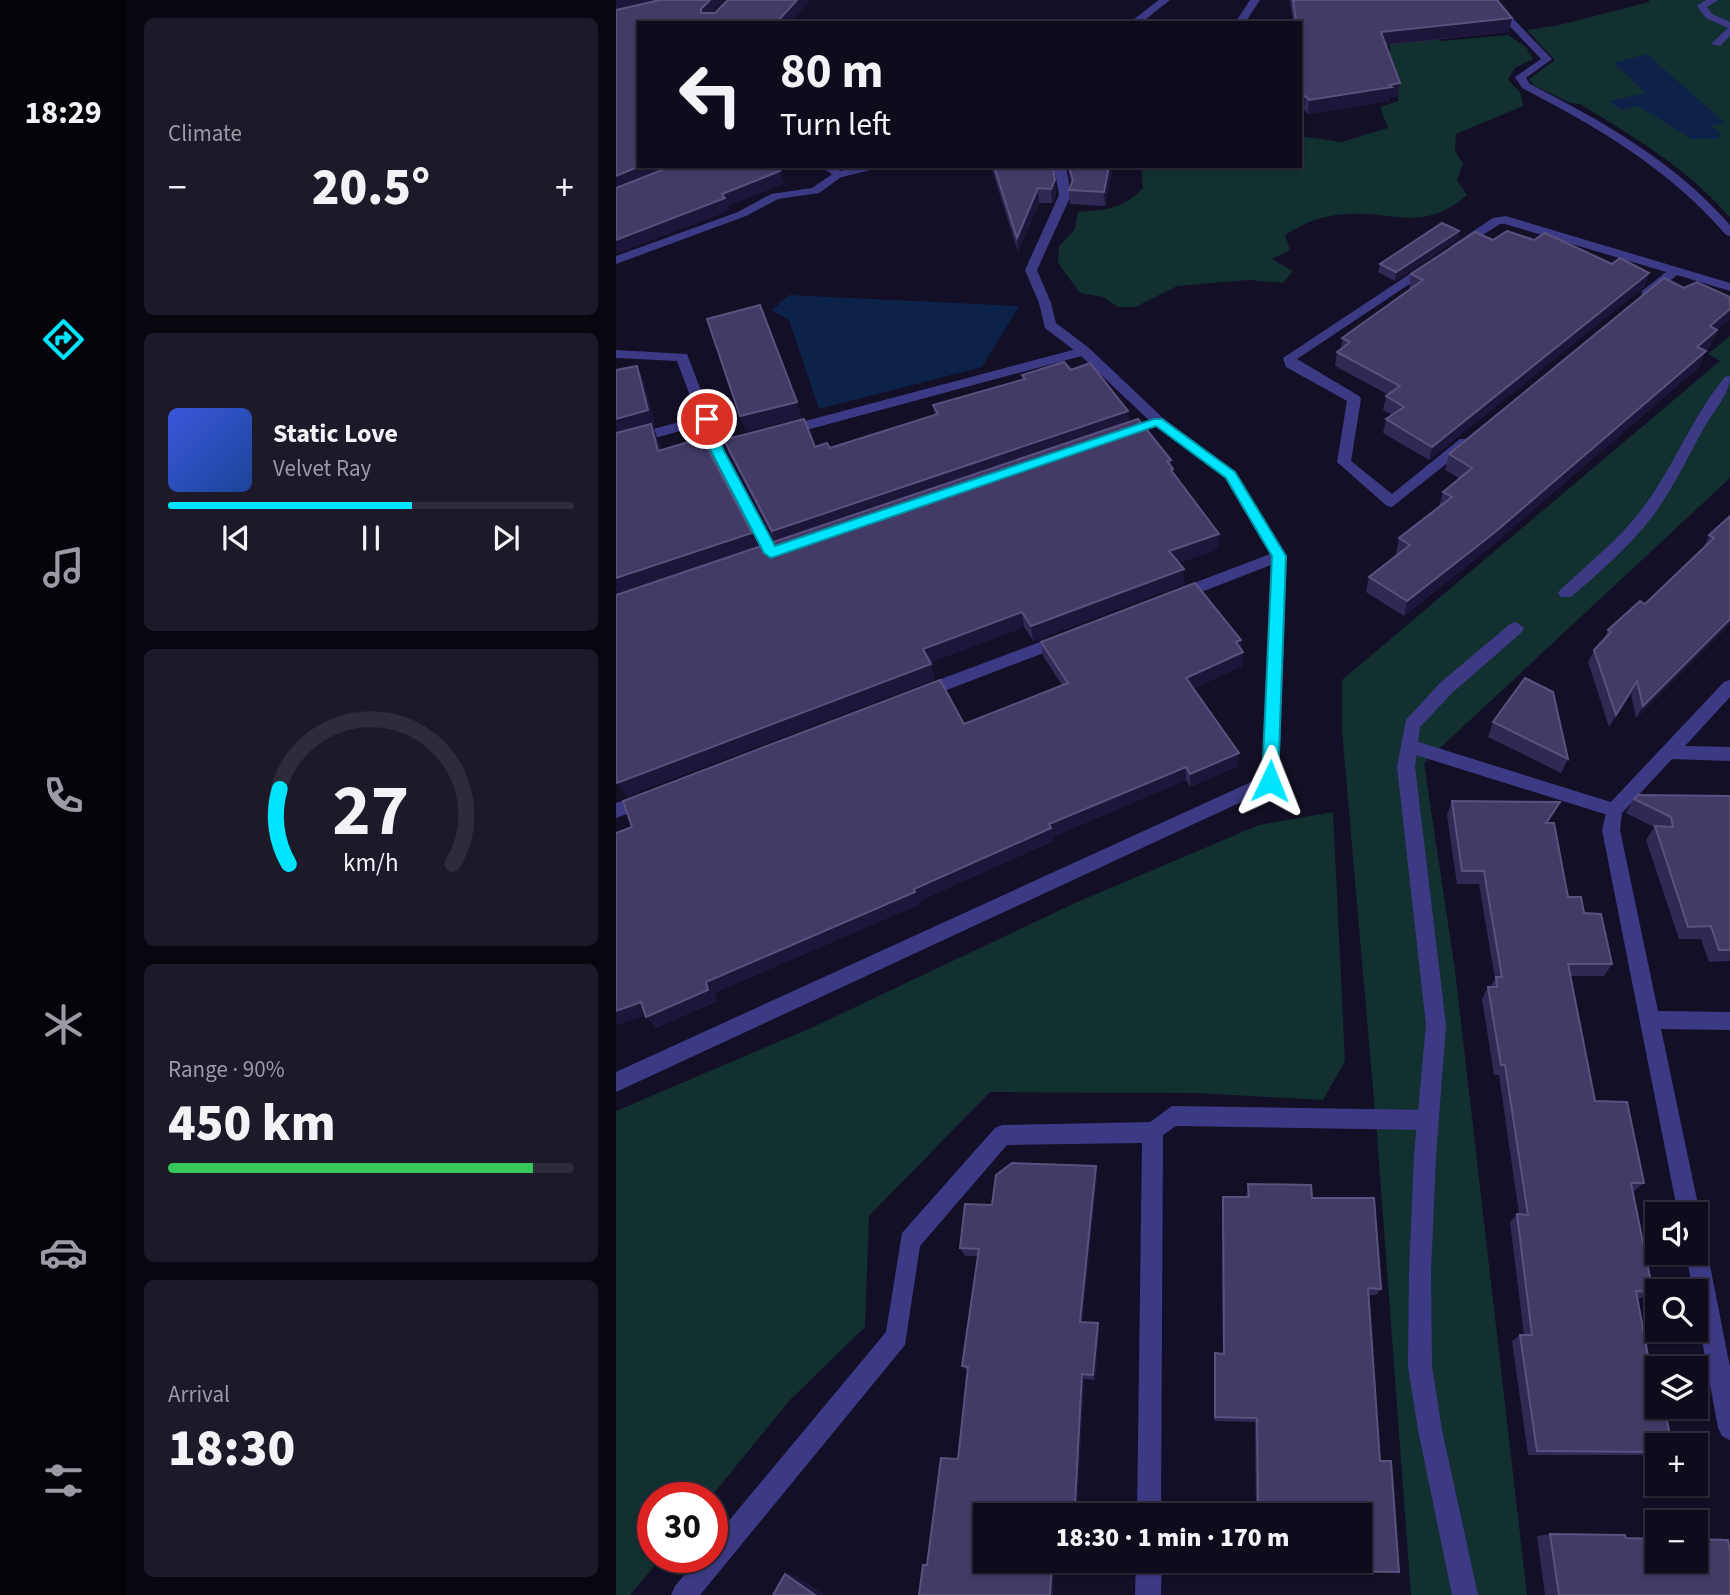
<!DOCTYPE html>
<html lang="en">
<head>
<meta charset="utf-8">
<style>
	body { margin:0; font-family:"Source Sans 3",sans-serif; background:#1c1929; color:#f1f3f6; height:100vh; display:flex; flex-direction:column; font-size:26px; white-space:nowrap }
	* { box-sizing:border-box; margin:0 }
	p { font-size:23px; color:#9b9ba3 }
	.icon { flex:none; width:38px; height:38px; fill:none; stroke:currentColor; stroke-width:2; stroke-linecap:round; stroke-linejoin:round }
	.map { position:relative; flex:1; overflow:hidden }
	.details { display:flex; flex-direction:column; gap:18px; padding:18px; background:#08060f; width:490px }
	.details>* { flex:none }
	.top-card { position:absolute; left:21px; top:21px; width:665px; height:147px; border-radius:0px; box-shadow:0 2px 5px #0004,0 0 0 2px #2e2b3b; background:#0e0b1c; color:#f1f3f6; overflow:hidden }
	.controls { position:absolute; left:1029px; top:1202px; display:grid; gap:14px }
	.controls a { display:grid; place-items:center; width:63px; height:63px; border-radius:0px; background:#0e0b1c; box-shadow:0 2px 5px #0004,0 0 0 2px #2e2b3b; font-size:35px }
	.speed { position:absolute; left:21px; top:1482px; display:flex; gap:14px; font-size:35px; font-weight:700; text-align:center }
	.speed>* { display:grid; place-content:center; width:91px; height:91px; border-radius:50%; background:#0e0b1c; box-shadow:0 2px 5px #0004,0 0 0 2px #2e2b3b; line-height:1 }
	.speed .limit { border:10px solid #d22; background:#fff; color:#111 }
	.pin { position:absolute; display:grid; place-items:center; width:60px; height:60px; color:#fff; margin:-30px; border:4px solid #fff; border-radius:50%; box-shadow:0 2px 7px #0007 }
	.me { position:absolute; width:77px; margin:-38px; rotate:2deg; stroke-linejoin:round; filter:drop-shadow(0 0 5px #0008) }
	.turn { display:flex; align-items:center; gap:24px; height:147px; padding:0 28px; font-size:32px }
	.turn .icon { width:91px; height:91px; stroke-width:2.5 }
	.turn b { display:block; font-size:49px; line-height:60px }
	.big { font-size:52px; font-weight:800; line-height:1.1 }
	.details .widget { flex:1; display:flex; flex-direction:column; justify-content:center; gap:10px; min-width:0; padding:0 24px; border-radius:10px; background:#1c1929 }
	.details .dial { align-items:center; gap:0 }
	.dial svg { height:182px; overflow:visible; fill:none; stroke:#2e2b3b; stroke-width:7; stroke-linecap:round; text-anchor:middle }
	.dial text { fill:#f1f3f6; stroke:none }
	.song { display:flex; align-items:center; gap:21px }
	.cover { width:84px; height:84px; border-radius:10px; background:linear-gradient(135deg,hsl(230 70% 55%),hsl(220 70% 35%)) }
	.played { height:7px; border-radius:4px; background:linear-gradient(90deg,#00e5ff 60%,#2e2b3b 60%) }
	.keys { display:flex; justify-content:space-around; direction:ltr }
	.heat { display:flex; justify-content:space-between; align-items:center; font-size:38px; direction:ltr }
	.charge { height:10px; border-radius:5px; background:linear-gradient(90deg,#34c759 90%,#2e2b3b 0) }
	.trip { position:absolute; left:357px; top:1503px; width:399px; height:70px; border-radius:0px; background:#0e0b1c; box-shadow:0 2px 5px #0004,0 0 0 2px #2e2b3b; font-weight:800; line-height:70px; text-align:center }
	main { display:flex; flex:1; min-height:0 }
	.tab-bar { display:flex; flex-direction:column; width:126px; justify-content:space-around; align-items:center; background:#06040b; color:#9b9ba3 }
	.tab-bar .icon { width:49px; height:49px }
	.tab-bar .on { color:#00e5ff }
	.tab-bar b { font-size:32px; color:#f1f3f6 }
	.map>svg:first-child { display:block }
</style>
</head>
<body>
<main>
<nav class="tab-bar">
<b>18:29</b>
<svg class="icon on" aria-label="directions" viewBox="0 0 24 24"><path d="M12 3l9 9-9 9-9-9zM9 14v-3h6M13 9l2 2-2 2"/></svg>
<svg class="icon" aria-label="music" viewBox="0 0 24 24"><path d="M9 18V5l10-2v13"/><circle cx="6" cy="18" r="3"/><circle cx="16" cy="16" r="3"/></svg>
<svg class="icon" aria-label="phone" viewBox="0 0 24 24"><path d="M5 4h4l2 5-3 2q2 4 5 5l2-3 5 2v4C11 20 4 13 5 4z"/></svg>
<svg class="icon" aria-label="climate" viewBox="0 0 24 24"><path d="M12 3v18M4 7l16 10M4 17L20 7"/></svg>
<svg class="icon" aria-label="car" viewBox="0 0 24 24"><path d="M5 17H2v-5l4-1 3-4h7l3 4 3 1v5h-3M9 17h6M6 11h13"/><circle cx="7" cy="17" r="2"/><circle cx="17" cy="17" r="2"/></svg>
<svg class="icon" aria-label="filters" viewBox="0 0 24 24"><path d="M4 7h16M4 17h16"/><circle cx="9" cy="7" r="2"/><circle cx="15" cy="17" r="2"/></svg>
</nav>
<section class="details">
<div class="widget"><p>Climate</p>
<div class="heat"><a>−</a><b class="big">20.5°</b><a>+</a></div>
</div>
<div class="widget">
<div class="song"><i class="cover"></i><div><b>Static Love</b><p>Velvet Ray</p></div></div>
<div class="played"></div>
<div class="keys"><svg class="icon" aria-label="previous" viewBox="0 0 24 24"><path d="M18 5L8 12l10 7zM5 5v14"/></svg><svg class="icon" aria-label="pause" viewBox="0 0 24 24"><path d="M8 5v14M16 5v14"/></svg><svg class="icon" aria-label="next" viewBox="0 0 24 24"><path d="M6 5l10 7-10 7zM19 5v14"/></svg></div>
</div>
<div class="widget dial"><svg viewBox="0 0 100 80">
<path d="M14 69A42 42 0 1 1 86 69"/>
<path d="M14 69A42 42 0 0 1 10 36" stroke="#00e5ff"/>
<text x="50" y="56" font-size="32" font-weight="700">27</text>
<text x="50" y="72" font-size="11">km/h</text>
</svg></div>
<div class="widget"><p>Range · 90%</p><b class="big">450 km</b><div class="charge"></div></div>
<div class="widget"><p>Arrival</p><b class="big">18:30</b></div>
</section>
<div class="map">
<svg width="1114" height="1595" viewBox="0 0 1114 1595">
	<rect width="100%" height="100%" fill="#130f26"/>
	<g fill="#12302f">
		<path d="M1033,0h81v218c-39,-48 -98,-82 -150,-114l-10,-1 -37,-18 -4,-6 26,-19 -28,-30 32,-5 90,-23z"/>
		<path d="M790,20l36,21 66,-6 18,12 7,12 -18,9 -7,11 13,15 2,12 -67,28 -1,16 8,14 -6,16 10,15c-44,38 -71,16 -120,19 -24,1 -42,8 -62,21l5,15 -18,9 21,12 -10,12 -34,-3 -72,6 -42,21h-17l-15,-10 -23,-4 -22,-30 1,-17 16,-17 3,-17c29,-2 45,-3 65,-24l-2,-22h159v-30l41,6 47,-14 -8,-21 18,-6v-12l-23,-28 15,-9v-9z"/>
		<path d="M1114,336v142l-306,285 31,207 72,625h-116l-34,-460 -35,-405v-50l378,-319 -12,-7z"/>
		<path d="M717,812l12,249 -22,39 -127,-7 -206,-1 -121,124 -4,111 -75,73 -80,98h-57v60h8l-31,37h-14v-484l195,-83 264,-125 184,-78z"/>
	</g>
	<g fill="#0c2248">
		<path d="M1031,54l78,69 -14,3 9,6 -2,7h-26l-54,-33 -17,4 -12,-9 37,-8 -32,-30z"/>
		<path d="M173,295l230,11 -37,61 -163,42 -30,-89 -17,-10z"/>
	</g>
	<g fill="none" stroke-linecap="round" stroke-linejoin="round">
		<g fill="#3d3a85" fill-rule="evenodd">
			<path d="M438,166h12l5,29 -34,75 14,33 -6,4 -6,-4 -14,-33 34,-75z"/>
			<path d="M218,173l10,2 -25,18 -41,6 -32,17 -130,48v-8l122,-44 33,-18 41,-6z"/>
			<path d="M793,739l205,64 6,2 3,5 -3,5 -6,2 -211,-66 -2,-5 2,-5z"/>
			<path d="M556,1106l255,4 7,3 3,7 -3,7 -7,3 -251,-4 -23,16 -7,-3 -3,-7 3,-7z"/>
		</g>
		<g fill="#3d3a85" fill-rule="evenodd">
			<path d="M1090,0h12l-11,7 5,7 18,8v14l-10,10 -9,-2 17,-16 -22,-10 -9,-12z"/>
			<path d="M468,347l7,4 -2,3 -305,82 -7,-5 2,-3z"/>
			<path d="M1114,376c0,19 -17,35 -26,52 -17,30 -31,61 -52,89 -23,30 -52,55 -81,80h-10l-3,-4 3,-4c33,-30 69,-59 93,-97 25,-38 42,-80 71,-115z"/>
			<path d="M900,622l8,6 -2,4 -70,61 -32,34 -5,40 31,258 -10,130 -5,117 1,94 10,64 36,165h-26l-34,-165 -10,-64 1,-94 5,-117 12,-130 -29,-258 9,-47 34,-37 70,-59z"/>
		</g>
		<g fill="#3d3a85" fill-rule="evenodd">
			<path d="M543,0h11l-29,23h-12z"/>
			<path d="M634,0h10l-15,23h-10z"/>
			<path d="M869,0h10l57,59 -26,19 4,6c74,38 145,78 200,141v11l-4,-1c-57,-66 -127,-107 -204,-147l-7,-11 26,-18z"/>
			<path d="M203,166h13l8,5 24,-5h23l-49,12z"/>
			<path d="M890,216l224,67v8l-53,-16 -27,22h-8v-6l24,-19 -161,-48h-5l-39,25 -10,-3 42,-28z"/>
			<path d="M812,262l6,4 -2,3 -135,90 62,37 2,3 -10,62 41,33 68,-55h10v6l-78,62 -5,-1 -50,-44 10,-61 -61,-34 -3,-9z"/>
			<path d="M429,299l6,4 5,20 33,25 74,70 72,54 52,84 -8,225 -3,5 -660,306v-20l646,-295 9,-212 -93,36 -8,-6 3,-4 97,-37 -45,-76 -72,-54 -74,-70 -34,-26 -6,-25z"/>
			<path d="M0,350l71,4 36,94 56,105 -3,4h-10l-3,-4 -54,-105 -8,-23 -85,24v-10l82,-22 -21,-56 -61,-3z"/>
			<path d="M448,633l8,6 -2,4 -147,56 -8,-6 2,-5z"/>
			<path d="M1114,680v17l-45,49 45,1v14l-58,-2 -50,54 -2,17 38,181 72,1v18l-69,-1 39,185 -4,8v-8h-18l-76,-384 6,-25 116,-123z"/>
			<path d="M29,793l6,2 3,5 -3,5 -35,13v-15z"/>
			<path d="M537,1122l7,3 3,7 -2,384h-24l5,-373 -135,2 -87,101 -15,99 -205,250h-29l4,-9 24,-28h13v-17l174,-209 16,-99 93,-105 7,-3z"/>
			<path d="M1080,1239l8,3 3,8 23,117v73l-8,-4 -4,-8 -22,-120v-16h-3l-7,-39h10z"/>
			<path d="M520,1561h26l-1,34h-26z"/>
		</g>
	</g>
	<g fill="#312854">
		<path d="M674,0h207l15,18 -3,14 -123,13 14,38 -2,13 -8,1v4l-82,13 -4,-4 -4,1v-88l-7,-2z"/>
		<path d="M375,166h62l3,29 -4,8h-13l-21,49z"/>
		<path d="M451,166h46l-8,40 -35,-2 -1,-14 2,-6z"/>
		<path d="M842,239l-63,42 -17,-9 2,-8z"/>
		<path d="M877,240h41l78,24 37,9 -5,14 -215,173 -46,-27 3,-14 6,-4 -9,-5 3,-14 1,-2 -52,-28 2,-14 4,-3 1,-11 68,-49 -1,-1 2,-14z"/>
		<path d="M1068,288l46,9v22l-13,11 -7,16 -5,5 -6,16 -210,181 -85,68 -38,-24 3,-15 28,-22 -1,-1 3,-16 40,-31 4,-15 16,-14 -14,-8 4,-16z"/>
		<path d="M21,366l7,16 11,44h-2l5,14 3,10 91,83 6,14 17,-6 -47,-89 -4,-12 106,8 105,-33 -2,-10 90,-25 -1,-5 49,-5 57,41 1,11 42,38v6l2,8 45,75 -39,14 5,6v15l-151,57 -9,-14 -94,35 5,17 -308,117z"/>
		<path d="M1114,516v108l-94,94 -5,-24 -22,33 -21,-65 6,-12 11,-12 3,-8 37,-26 58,-55 6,-14z"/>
		<path d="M625,640v8l2,4 -1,14 -48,22 44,78 -48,21 -4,-7 -134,57 1,4 -134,60 1,3 -206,89 3,8 -61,27 -11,-13 -29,10v-192l348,-109 98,-39 -19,-29 -2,-14z"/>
		<path d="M877,722l75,37 -7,14 -73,-36z"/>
		<path d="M1114,796v165l-21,1 -8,-23h-22l-33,-99 8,-13 -28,-14 8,-14z"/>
		<path d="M836,801l108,1 -12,21 20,74 16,16 28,51 -8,12h-34l25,125 49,82 -11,9 20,100 -11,6h-5l17,90 18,56 -5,2h-10v7l-8,2h-121l-16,-114 8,-6h4l-14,-113 7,-8h2l-20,-139h-5l-12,-76 6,-12h2l5,-8 -16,-95h-22l-10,-69z"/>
		<path d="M480,1166l1,9 -15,147 17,7 -4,51 -11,-1 -7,127 -19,-1 -131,60 31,-106 10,-88 -6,-5 16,-110h-13l-5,-8z"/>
		<path d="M632,1184l64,14 69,91 -5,6h-8l12,166 19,111 -142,-2v-9h103v-45h-104l-1,-94 -41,-1v-62l1,-6 8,1 -1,-149 1,-8h23z"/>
		<path d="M934,1534l76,4 104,57h-185l-8,-59z"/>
	</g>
	<g fill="#1d163a">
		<path d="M0,0h57l-57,12z"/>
		<path d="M94,0h15l-21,21 -3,-8v-4z"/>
		<path d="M181,0h12l-1,4 -18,19h-14z"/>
		<path d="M896,18l-3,14 -130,13 2,-13z"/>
		<path d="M784,83l-2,13 -8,1v4l-82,13 1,-14z"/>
		<path d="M689,96l-1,14 -4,1v-14z"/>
		<path d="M24,166h37l-61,24v-14z"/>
		<path d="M493,166h4l-8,40 -1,-14z"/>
		<path d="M164,171l4,13 -56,22 1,5 -113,43v-14l106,-46z"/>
		<path d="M439,180l1,15 -4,8 -1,-14z"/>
		<path d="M422,188l1,15 -21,49 -1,-14z"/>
		<path d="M843,231l-1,8 -63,42 1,-9z"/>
		<path d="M1033,273l-5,14 -215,173 3,-13z"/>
		<path d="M1114,309v10l-13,11 -7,16 -20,17 7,-16 13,-21z"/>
		<path d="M1090,351l-7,16 -210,181 -85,68 3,-15z"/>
		<path d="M21,366l7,16 11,44h-2l5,14 7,26 -49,-30v-17z"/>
		<path d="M181,402l5,16 -56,14 -6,-16z"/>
		<path d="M512,411l1,12 -353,120 -4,-12z"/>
		<path d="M136,533l6,15 -142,48v-18z"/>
		<path d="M603,534l-1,15 -48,18 -1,-16z"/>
		<path d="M568,569v15l-151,57 -2,-15z"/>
		<path d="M406,612l2,15 -97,37 -4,-15z"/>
		<path d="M1114,619v5l-94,94 7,-12z"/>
		<path d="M625,640l-1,13 3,-1 -1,14 -56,26v-14l50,-36z"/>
		<path d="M315,664l4,15 -308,117 -10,-13z"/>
		<path d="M1021,681l-6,13 -22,33 7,-12z"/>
		<path d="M623,753l-1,13 -48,21v-13z"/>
		<path d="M570,767v13l-134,57 1,4 -134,60 1,3 -206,89 3,8 -61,27 -10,-11 60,-35 208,-93 135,-65z"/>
		<path d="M944,802l-7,14 -13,21 6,-14z"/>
		<path d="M25,1002l10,11 -35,12v-14z"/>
		<path d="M480,1166l1,9 -15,153 -2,-6z"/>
		<path d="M482,1323l1,6 -4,51 -2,-5z"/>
		<path d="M466,1374l2,5 -7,127 -2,-2z"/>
		<path d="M439,1503l3,2 -1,11h-3z"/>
		<path d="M436,1561h3l-2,34h-3z"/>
		<path d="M169,1574l10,1 30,20h-10z"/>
	</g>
	<g fill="#433a66" stroke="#5a527e" stroke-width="2">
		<path d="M44,0h50l-9,9v4h14l13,-13h69l-21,23h-137v143h1l-24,10v-166z"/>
		<path d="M677,0h204l15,18 -131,14 19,51 -11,2 3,2 -83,13 -4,-4 -5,1v-74h-28l6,-2h18z"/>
		<path d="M56,166h102l6,5 -58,23 3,4 -109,42v-52z"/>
		<path d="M378,166h59l2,14 -4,9 -13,-1 -21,50z"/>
		<path d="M453,166h40l-5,26 -35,-2 4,-10z"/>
		<path d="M826,223l17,8 -63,41 -16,-8z"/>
		<path d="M891,231l27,9 11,-7 67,31 8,-6 29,15 -217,174 -46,-28 18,-12 -18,-11 14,-10 -63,-34 13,-10 -8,-4 81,-58 -12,-6 64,-42 18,8z"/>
		<path d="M1048,278l20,10 13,-6 33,15v12l-20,17 7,4 -20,17 9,4 -212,182 -87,68 -38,-24 41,-32 -11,-7 53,-41 -9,-5 29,-24 -23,-14z"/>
		<path d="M144,305l37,97 -57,14 -33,-97z"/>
		<path d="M448,362l7,8 19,-7 38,48 -356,120 -48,-91 80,-21 11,28 12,-4 3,5 108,-34 -5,-9 92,-26 -3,-4z"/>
		<path d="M21,366l11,44 -32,9v-49z"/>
		<path d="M522,419l33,41 -4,1 6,8 -2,1 48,64 -50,17 15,18 -153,57 -9,-14 -99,37 8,15 -314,119 -1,-4v-184z"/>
		<path d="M35,424l7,27 44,-13 50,95 -136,45v-145z"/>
		<path d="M1114,516v103l-87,87 -6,-25 -21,34 -22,-65 17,-18 -3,-2 32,-29 5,3 69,-66 -5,-3z"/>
		<path d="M579,583l46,57 -5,2 7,10 -57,26 53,75 -49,21 -4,-7 -137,57 2,4 -137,61 1,3 -209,90 2,8 -62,27 -5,-15 -25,9v-178l16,-6 -9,-26 317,-121 24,44 104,-41 -27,-41z"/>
		<path d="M909,678l28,14 15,67 -75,-37z"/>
		<path d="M1022,795l92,1v154h-11l-8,-24 -23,1 -33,-101 18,1 -2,-10 -37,-18z"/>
		<path d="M836,801l108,1 -14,21h8l14,74h13l3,16 17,1 11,50h-44l27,137 32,1 17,81h-13l22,109 -17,-1 18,97h3v19h7l8,37 -15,2v6l-120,-1 -17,-116h12l-15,-121 11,1 -23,-150h-4l-13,-78h9l-1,-10h6l-18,-106h-22z"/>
		<path d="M396,1163l84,3 -16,156 18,1 -5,52 -11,-1 -7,130 -20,-1 -1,13h-69v45h67l-2,34h-131l4,-30h4l14,-107 17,1 10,-92 -6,-1 17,-117 -19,-1 5,-44 27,1 4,-30z"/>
		<path d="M632,1184l63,1 1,13h62l7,91 -13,-1 12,173h11l8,111 -140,-2v-9h101v-45h-102l-1,-98 -42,-1v-64l9,1 -1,-157h26z"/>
		<path d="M934,1534l75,1 1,3 31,1v22h39v-22l32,1 2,11v44h-171z"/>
		<path d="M169,1574l30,21h-42z"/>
	</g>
	<path fill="#00e5ff" stroke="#0095a6" stroke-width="2" d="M91,415l7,4 9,30 52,97 379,-127h8l73,53 51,84 -8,225 -2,5h-12l-2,-5 10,-225 -46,-78 -70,-52 -385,132 -7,-5 -54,-104 -9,-30z"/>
</svg>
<div class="controls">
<a><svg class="icon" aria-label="sound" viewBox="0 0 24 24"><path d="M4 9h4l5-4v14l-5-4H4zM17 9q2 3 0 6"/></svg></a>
<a><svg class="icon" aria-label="search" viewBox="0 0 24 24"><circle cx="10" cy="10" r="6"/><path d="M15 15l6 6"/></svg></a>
<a><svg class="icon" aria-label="layers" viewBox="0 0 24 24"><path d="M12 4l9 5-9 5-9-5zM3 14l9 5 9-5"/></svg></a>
<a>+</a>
<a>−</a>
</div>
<div class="speed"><div class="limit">30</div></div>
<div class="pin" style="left:91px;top:419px;background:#d93025"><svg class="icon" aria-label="arrive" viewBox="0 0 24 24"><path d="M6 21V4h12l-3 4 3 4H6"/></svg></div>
<svg class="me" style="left:654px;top:781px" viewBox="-20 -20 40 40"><path d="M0-17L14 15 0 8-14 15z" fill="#00e5ff" stroke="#fff" stroke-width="4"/></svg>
<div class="trip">18:30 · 1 min · 170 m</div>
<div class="top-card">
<div class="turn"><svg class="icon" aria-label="left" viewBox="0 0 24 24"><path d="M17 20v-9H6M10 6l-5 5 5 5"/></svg><div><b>80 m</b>Turn left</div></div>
</div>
</div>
</main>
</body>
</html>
